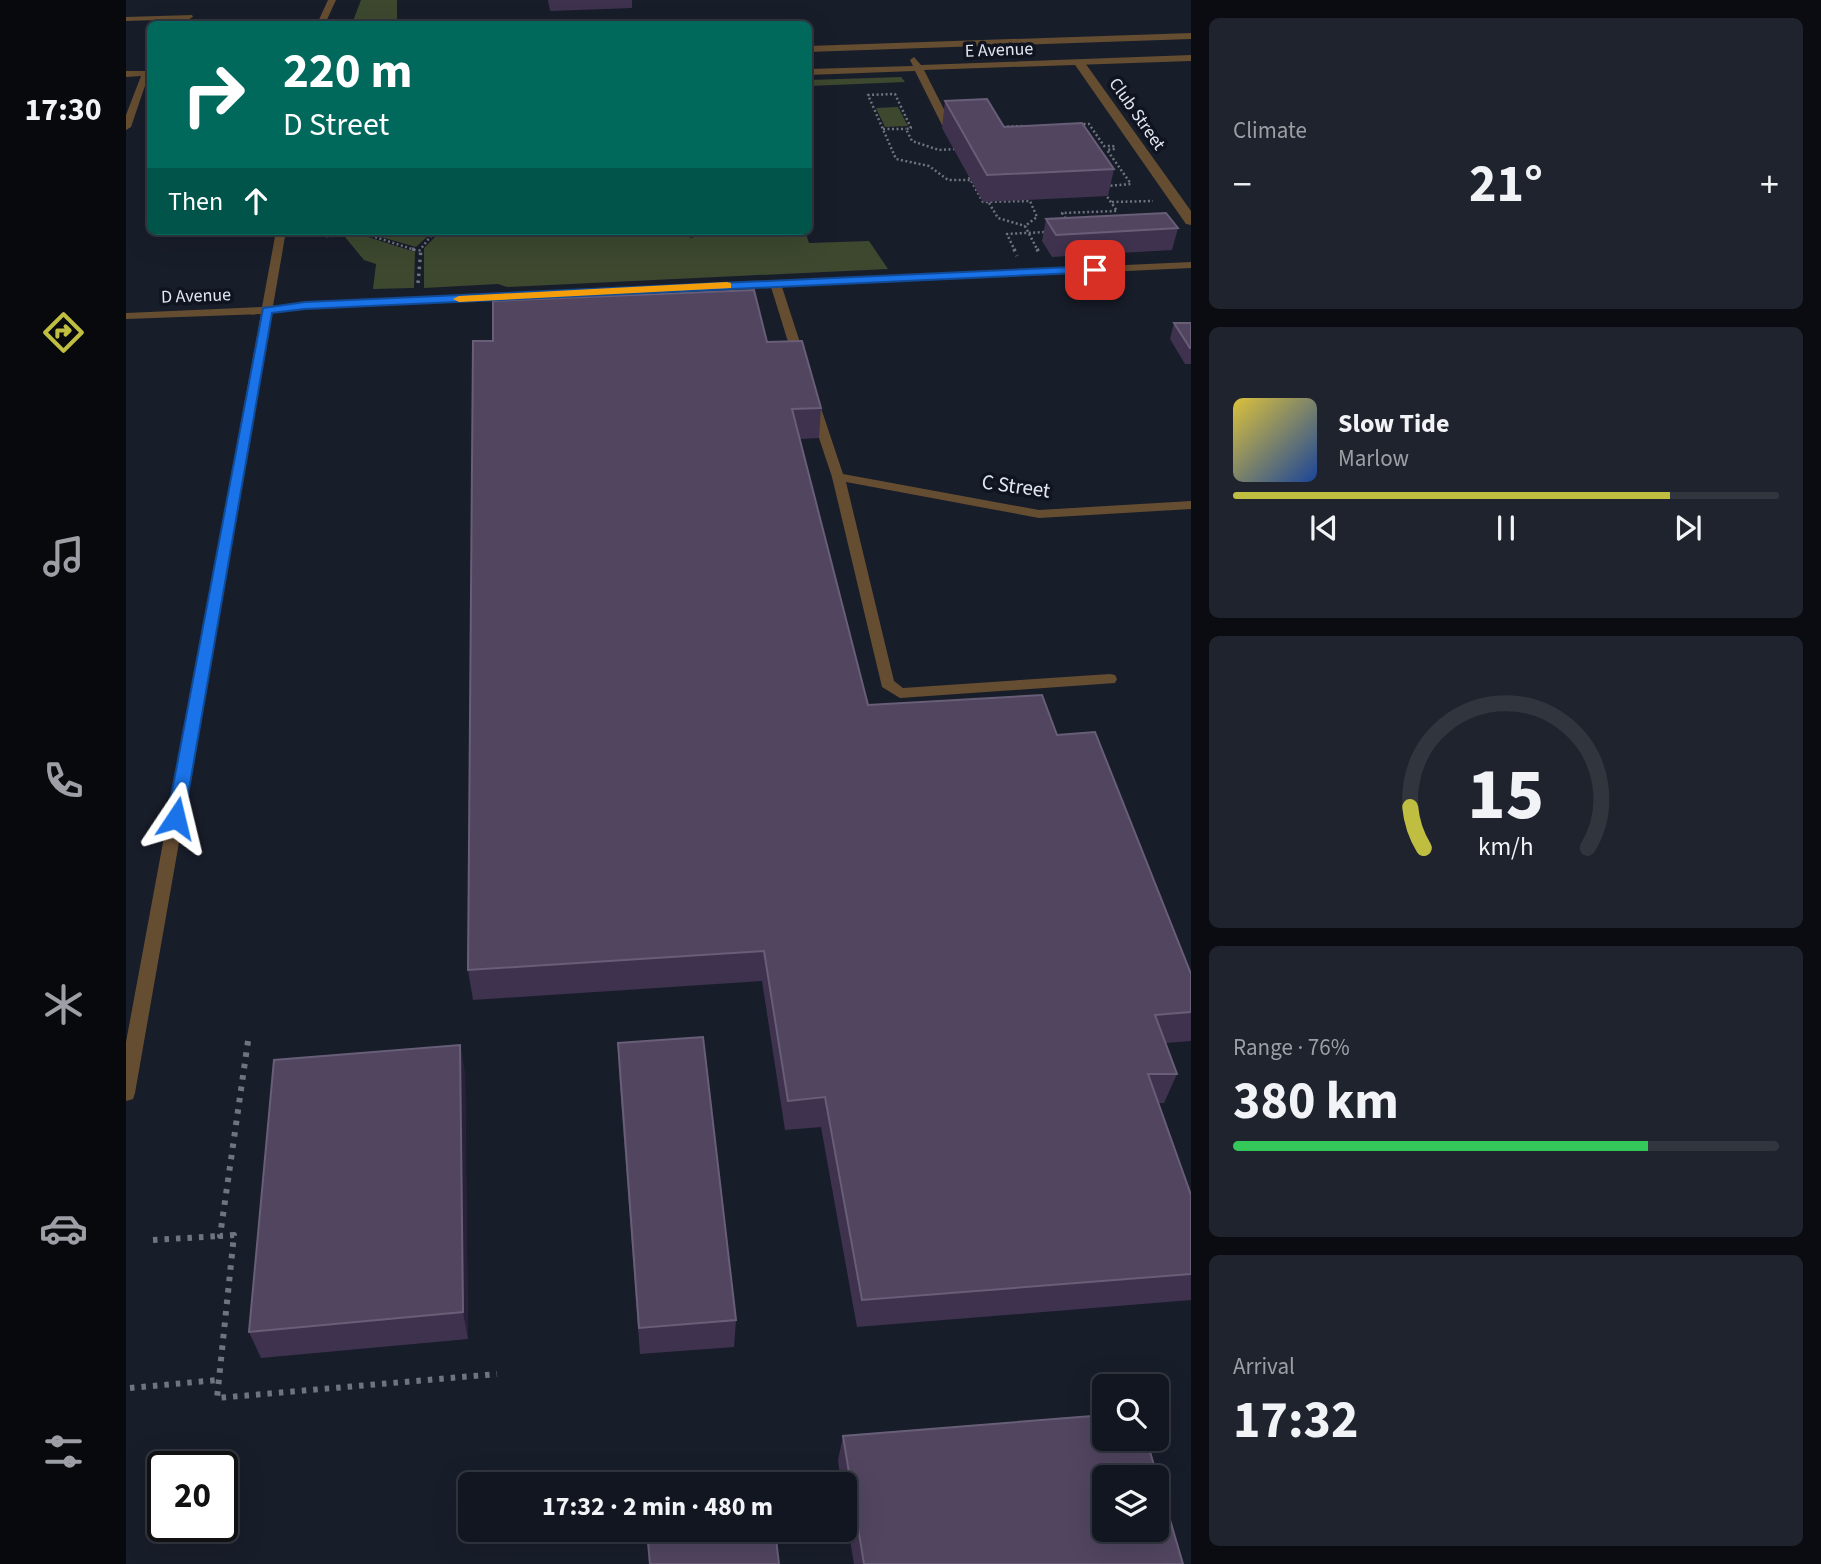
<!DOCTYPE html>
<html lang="en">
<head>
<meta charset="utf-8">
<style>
	body { margin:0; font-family:"Source Sans 3",sans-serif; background:#1f232d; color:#f1f3f6; height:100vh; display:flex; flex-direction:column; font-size:26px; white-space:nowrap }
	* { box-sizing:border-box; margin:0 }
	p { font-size:23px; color:#9c9fa5 }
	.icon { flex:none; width:38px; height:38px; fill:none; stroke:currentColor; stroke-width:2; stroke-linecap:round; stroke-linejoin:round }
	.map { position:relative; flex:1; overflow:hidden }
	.details { display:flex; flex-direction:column; gap:18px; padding:18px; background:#0a0c12; width:630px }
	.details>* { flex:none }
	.top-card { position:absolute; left:21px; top:21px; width:665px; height:214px; border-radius:10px; box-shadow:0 7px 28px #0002,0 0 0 2px #31353e; background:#00695c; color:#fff; overflow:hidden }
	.tools { position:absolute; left:966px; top:1374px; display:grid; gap:14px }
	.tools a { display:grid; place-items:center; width:77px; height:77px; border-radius:10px; background:#121620; box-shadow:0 7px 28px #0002,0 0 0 2px #31353e; font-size:35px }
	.speed { position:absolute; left:21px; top:1451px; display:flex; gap:14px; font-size:35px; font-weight:700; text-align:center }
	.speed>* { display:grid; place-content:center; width:91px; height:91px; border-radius:50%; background:#121620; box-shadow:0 7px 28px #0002,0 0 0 2px #31353e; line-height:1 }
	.speed .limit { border:4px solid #111; border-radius:10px; background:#fff; color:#111 }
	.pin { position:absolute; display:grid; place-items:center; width:60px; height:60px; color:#fff; margin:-30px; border-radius:14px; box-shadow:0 4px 10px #0006 }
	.me { position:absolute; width:77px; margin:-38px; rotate:10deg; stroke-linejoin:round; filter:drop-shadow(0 0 5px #0008) }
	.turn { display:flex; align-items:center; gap:24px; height:147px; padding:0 21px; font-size:32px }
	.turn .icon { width:91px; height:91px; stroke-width:2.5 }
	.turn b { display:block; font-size:49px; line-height:60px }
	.then { display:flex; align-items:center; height:66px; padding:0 21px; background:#0003; gap:14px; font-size:26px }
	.big { font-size:52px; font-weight:700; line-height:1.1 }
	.details .card { flex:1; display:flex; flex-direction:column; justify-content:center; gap:10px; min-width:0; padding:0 24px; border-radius:10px; background:#1f232d }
	.details .dial { align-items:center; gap:0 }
	.dial svg { height:182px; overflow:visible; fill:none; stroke:#31353e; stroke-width:7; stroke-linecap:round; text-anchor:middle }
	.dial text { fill:#f1f3f6; stroke:none }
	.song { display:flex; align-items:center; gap:21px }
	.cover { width:84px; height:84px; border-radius:10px; background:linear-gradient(135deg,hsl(50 70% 55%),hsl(220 70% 35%)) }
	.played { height:7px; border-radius:4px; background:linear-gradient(90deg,#bfbe41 80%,#31353e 80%) }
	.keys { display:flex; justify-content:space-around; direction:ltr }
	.heat { display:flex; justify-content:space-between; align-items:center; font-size:38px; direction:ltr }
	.charge { height:10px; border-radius:5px; background:linear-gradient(90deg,#34c759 76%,#31353e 0) }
	.trip { position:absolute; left:332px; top:1472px; width:399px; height:70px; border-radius:10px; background:#121620; box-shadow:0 7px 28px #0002,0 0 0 2px #31353e; font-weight:700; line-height:70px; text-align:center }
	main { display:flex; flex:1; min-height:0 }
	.menu { display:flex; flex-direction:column; width:126px; justify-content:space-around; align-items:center; background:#07090d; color:#9c9fa5 }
	.menu .icon { width:49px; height:49px }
	.menu .selected { color:#bfbe41 }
	.menu b { font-size:32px; color:#f1f3f6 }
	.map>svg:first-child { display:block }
</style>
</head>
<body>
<main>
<nav class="menu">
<b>17:30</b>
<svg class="icon selected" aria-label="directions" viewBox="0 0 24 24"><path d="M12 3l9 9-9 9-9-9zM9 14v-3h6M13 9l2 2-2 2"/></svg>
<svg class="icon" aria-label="music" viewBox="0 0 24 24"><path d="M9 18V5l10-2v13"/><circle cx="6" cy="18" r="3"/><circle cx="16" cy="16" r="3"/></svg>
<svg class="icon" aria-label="phone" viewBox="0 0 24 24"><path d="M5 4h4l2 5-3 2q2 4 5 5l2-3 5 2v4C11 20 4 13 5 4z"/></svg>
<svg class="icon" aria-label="climate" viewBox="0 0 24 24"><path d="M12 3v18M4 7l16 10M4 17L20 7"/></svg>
<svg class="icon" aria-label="car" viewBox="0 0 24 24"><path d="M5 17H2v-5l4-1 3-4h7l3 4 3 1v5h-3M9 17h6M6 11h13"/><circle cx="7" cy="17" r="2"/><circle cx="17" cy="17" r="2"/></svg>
<svg class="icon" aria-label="filters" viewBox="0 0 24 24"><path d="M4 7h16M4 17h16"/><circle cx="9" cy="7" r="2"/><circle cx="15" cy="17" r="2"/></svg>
</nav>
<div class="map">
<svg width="1065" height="1564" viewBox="0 0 1065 1564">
	<rect width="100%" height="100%" fill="#181d2a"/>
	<g fill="#3d482f">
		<path d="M235,0h36v24h-40v-3h-4z"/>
		<path d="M775,77l4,5 -96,4v-6z"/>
		<path d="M772,107l10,19 -23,1 -9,-19z"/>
		<path d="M256,231h46l4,1 -16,15 -42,-12z"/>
		<path d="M367,231h195l-6,4 10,3 6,-4 44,3 14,-6h49l4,12 60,-2 19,28 -381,18 -9,-3 -74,4v-40l15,-15 54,3z"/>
		<path d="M239,236l50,16 -1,36 -41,1 3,-25 -12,-4 -19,-23z"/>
	</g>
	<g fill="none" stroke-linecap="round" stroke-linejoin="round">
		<g stroke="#6f747f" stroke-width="2.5" stroke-dasharray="2 2.5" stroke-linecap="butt">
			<path d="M953,124h10l15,22h9l2,3 -8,1 24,34"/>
			<path d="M872,127l27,-1"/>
			<path d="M757,129h23"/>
			<path d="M829,149l-16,1 -27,-9 -6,-12 5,-1 -16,-34 -27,1 28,64 33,7 19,14h22"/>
			<path d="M843,177l14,25 47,-1 7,16 -12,9 13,25"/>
			<path d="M980,186l26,-2"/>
			<path d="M986,202l41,-1"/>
			<path d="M863,203l9,15 27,8"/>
			<path d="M942,222l-6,-9 55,-2 -13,-19"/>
			<path d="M310,231l52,4 1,-4"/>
			<path d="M569,231l34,5 22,-5"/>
			<path d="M200,236l43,-1 49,16"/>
			<path d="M293,251l16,-20"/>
			<path d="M889,251l-8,-17 39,-2"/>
		</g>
		<g stroke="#6f747f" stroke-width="3.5" stroke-dasharray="2.5 4.5" stroke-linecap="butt">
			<path d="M286,249l7,2"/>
			<path d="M888,249l3,7"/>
			<path d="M911,249l3,5"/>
			<path d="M292,283l3,-34"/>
		</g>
		<g stroke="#6f747f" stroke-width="6" stroke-dasharray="4.5 7" stroke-linecap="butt">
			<path d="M122,1041l-28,195 14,-1 -17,163 280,-24"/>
			<path d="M27,1240l67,-4"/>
			<path d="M4,1388l88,-8"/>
		</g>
		<g fill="#654d31" fill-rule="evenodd">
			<path d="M202,0h8l-11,24h-8z"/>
			<path d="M66,15l1,2 -4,2 -63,2v-4z"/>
			<path d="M1065,33v6l-383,13v-6z"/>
			<path d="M1065,55v6l-267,9 28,55 -5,3 -5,-3 -27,-54 -107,4v-6l105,-3 -3,-6 4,-3 7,8z"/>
			<path d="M0,71h24l-19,56 -5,3v-15l15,-39 -15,1z"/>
			<path d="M150,231h10l-13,75 32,-4 886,-40v6l-409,19 24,74 -6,3 -6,-3 -23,-74 -466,21 -33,5 -137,780 -2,6 -7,2v-59l135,-728 -135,5v-6l136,-6z"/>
			<path d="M687,398l6,4 24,72 196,36 152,-9v8l-152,9 -193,-36 48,199 9,7 207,-14 5,1 2,4 -2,4 -215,15 -18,-11 -50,-210 -25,-75z"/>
		</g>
		<path fill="#654d31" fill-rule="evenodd" d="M949,60h8l108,151v14l-5,-1 -113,-162z"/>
	</g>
	<g fill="#3f324f">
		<path d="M422,0h84v8l-82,3z"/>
		<path d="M819,101l59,26 110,42 -6,27 -125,6 -41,-74z"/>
		<path d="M920,219l132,9 -6,22 -120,7 -10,-16z"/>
		<path d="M1048,323h17v41h-6l-15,-25z"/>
		<path d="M367,341l274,1 54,66 -2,30 -20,1 69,266 189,30 134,239v67l-25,2 11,31 -13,29h-6l33,92v105l-334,27 -36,-200 -36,3 -23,-149 -289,19 -5,-30z"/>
		<path d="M492,1043l118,277 -2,27 -94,7 -21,-281z"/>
		<path d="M334,1045l5,30 3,264 -207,19 -12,-26z"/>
		<path d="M717,1436l340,128h-329l-9,-54v-26h-4l-3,-24z"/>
		<path d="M520,1530h129l4,34h-130z"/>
	</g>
	<path fill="#282139" d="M334,1045l5,30 3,264 -5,-27z"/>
	<g fill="#514560" stroke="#685e77" stroke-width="2" fill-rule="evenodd">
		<path d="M861,99l17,28 78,-4 32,46 -127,6 -42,-74z"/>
		<path d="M1040,213l12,15 -122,7 -10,-16z"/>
		<path d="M628,290l13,52 35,-1 19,67 -29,1 76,296 174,-10 15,40 38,-3 96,242v38l-36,3 22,59h-29l43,121v79l-329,26 -37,-203 -37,4 -24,-150 -296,19 5,-629h20v-40z"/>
		<path d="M1048,323h17v25h-1z"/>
		<path d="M577,1037l33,283 -97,8 -21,-285z"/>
		<path d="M334,1045l3,267 -214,20 25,-272z"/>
		<path d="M978,1415v23h42l37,126h-319l-21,-128zM978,1477h53v53h-53z"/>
		<path d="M521,1530h128l4,34h-129z"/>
	</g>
	<path fill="#1a73e8" stroke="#114b97" stroke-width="2" d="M969,266l3,1v5l-793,37 -33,4 -88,505 -8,6 -6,-2 -3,-4 96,-510 42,-6z"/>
	<path fill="#f59e0b" d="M601,282l4,1v5l-272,14 -6,-3 6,-3z"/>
	<g text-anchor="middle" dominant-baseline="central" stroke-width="7" stroke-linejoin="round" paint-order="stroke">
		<g font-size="18" fill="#e2e6ef" stroke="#0f1420">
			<text transform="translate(873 50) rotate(-2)">E Avenue</text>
			<text transform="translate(1011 114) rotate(55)">Club Street</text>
			<text transform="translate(70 296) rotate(-2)">D Avenue</text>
		</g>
		<g font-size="21" fill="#e2e6ef" stroke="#0f1420">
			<text transform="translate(890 486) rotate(8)">C Street</text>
		</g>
	</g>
</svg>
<div class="tools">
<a><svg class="icon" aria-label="search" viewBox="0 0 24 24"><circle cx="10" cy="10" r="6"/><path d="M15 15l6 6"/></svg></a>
<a><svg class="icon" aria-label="layers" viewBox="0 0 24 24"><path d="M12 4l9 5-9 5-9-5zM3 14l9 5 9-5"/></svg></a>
</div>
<div class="speed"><div class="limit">20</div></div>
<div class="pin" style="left:969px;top:270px;background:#d93025"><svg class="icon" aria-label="arrive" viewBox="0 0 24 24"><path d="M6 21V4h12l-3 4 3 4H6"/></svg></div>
<svg class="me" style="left:50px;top:818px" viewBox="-20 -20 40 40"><path d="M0-17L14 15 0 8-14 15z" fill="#1a73e8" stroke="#fff" stroke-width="4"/></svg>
<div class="trip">17:32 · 2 min · 480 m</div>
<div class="top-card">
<div class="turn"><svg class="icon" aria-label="right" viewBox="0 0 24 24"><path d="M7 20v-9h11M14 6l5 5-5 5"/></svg><div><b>220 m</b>D Street</div></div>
<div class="then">Then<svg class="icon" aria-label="ahead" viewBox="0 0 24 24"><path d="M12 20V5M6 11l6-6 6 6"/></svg></div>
</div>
</div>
<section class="details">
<div class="card"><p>Climate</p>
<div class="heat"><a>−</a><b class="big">21°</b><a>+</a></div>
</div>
<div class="card">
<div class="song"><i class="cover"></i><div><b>Slow Tide</b><p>Marlow</p></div></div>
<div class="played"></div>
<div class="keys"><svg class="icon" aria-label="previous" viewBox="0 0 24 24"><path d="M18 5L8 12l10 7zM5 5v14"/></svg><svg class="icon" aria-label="pause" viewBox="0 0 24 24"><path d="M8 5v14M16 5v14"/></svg><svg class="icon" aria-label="next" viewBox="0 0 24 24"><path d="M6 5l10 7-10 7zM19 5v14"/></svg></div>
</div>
<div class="card dial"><svg viewBox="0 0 100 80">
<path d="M14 69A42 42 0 1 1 86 69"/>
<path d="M14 69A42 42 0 0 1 8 51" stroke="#bfbe41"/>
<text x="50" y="56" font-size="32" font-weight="700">15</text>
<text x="50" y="72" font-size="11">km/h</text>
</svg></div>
<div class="card"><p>Range · 76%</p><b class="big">380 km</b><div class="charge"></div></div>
<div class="card"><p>Arrival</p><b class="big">17:32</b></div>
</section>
</main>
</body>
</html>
